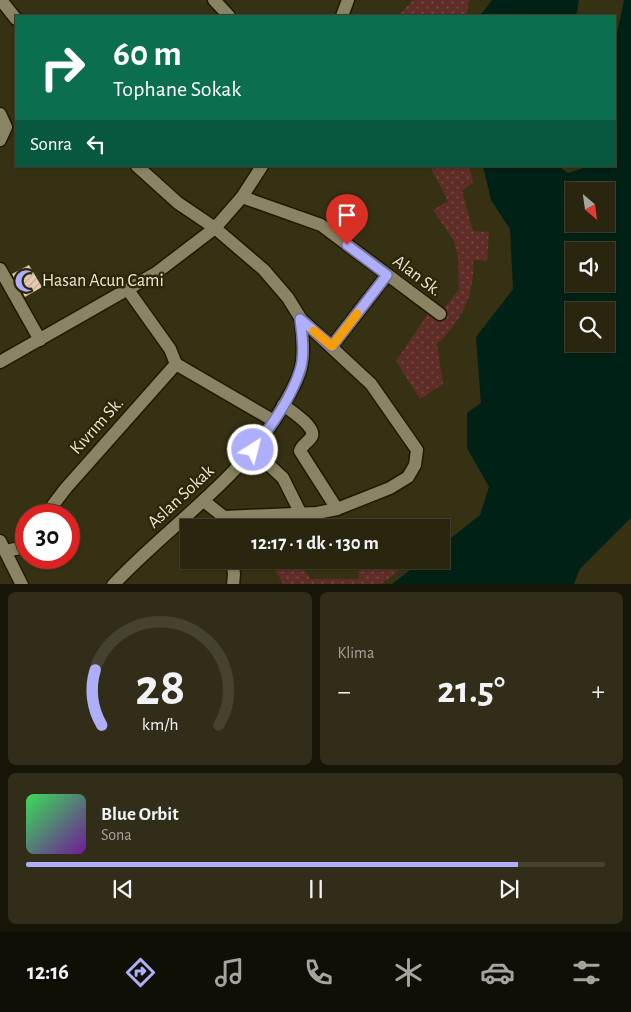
<!DOCTYPE html>
<html lang="tr">
<head>
<meta charset="utf-8">
<style>
	body { margin:0; font-family:"Alegreya Sans",sans-serif; background:#312d18; color:#f1f3f6; height:100vh; display:flex; flex-direction:column; font-size:19px; white-space:nowrap }
	* { box-sizing:border-box; margin:0 }
	p { font-size:16px; color:#a5a59e }
	.icon { flex:none; width:28px; height:28px; fill:none; stroke:currentColor; stroke-width:2; stroke-linecap:round; stroke-linejoin:round }
	.map { position:relative; height:584px; overflow:hidden }
	.panel { display:flex; flex-direction:column; gap:8px; padding:8px; background:#171408; flex:1 }
	.panel>* { flex:none }
	.hud { position:absolute; left:15px; top:15px; width:601px; height:152px; border-radius:0px; box-shadow:0 1px 4px #0004,0 0 0 1px #45422f; background:#0b6e4f; color:#fff; overflow:hidden }
	.needle { width:32px; rotate:151deg }
	.controls { position:absolute; left:565px; top:182px; display:grid; gap:10px }
	.controls a { display:grid; place-items:center; width:50px; height:50px; border-radius:0px; background:#29250f; box-shadow:0 1px 4px #0004,0 0 0 1px #45422f; font-size:25px }
	.speed { position:absolute; left:15px; top:504px; display:flex; gap:10px; font-size:25px; font-weight:700; text-align:center }
	.speed>* { display:grid; place-content:center; width:65px; height:65px; border-radius:50%; background:#29250f; box-shadow:0 1px 4px #0004,0 0 0 1px #45422f; line-height:1 }
	.speed .limit { border:8px solid #d22; background:#fff; color:#111 }
	.pin { position:absolute; display:grid; place-items:center; width:42px; height:42px; color:#fff; margin:-51px -21px; border-radius:50% 50% 50% 0; rotate:-45deg; box-shadow:0 0 5px #0007 }
	.pin .icon { rotate:45deg }
	.me { position:absolute; width:55px; margin:-28px; rotate:36deg; stroke-linejoin:round; filter:drop-shadow(0 0 4px #0008) }
	.turn { display:flex; align-items:center; gap:18px; height:105px; padding:0 15px; font-size:22px }
	.turn .icon { width:65px; height:65px; stroke-width:2.5 }
	.turn b { display:block; font-size:35px; line-height:42px }
	.then { display:flex; align-items:center; height:48px; padding:0 15px; background:#0003; gap:10px; font-size:19px }
	.big { font-size:38px; font-weight:700; line-height:1.1 }
	.panel .tile { flex:1; display:flex; flex-direction:column; justify-content:center; gap:8px; min-width:0; padding:0 18px; border-radius:8px; background:#312d18 }
	.panel .dial { align-items:center; gap:0 }
	.dial svg { height:130px; overflow:visible; fill:none; stroke:#45422f; stroke-width:7; stroke-linecap:round; text-anchor:middle }
	.dial text { fill:#f1f3f6; stroke:none }
	.song { display:flex; align-items:center; gap:15px }
	.cover { width:60px; height:60px; border-radius:8px; background:linear-gradient(135deg,hsl(130 70% 55%),hsl(280 70% 35%)) }
	.played { height:5px; border-radius:2px; background:linear-gradient(90deg,#afaefa 85%,#45422f 85%) }
	.keys { display:flex; justify-content:space-around; direction:ltr }
	.heat { display:flex; justify-content:space-between; align-items:center; font-size:28px; direction:ltr }
	.panel .tiles { flex:1; display:grid; gap:8px; grid-template-columns:1fr 1fr }
	.tile:last-child { grid-column:span 2 }
	.trip { position:absolute; left:180px; top:519px; width:270px; height:50px; border-radius:0px; background:#29250f; box-shadow:0 1px 4px #0004,0 0 0 1px #45422f; font-weight:700; line-height:50px; text-align:center }
	.menu { display:flex; height:80px; justify-content:space-around; align-items:center; background:#100f06; color:#a5a59e }
	.menu .icon { width:35px; height:35px }
	.menu .selected { color:#afaefa }
	.menu b { font-size:22px; color:#f1f3f6 }
	.map>svg:first-child { display:block }
</style>
</head>
<body>
<div class="map">
<svg width="631" height="585" viewBox="0 0 631 585">
	<defs>
		<pattern id="grass-dots" width="8" height="8" patternUnits="userSpaceOnUse" patternTransform="scale(1.25)"><rect width="8" height="8" fill="#5f2d27"/><path d="M2 2h.1M6 6h.1" fill="none" stroke="#764b46" stroke-width="1.8" stroke-linecap="round"/></pattern>
		<pattern id="building-hatch" width="6" height="6" patternUnits="userSpaceOnUse" patternTransform="scale(1.25)"><rect width="6" height="6" fill="#e6cab1"/><path d="M-1 1l2-2M0 6l6-6M5 7l2-2" fill="none" stroke="#bea995"/></pattern>
	</defs>
	<rect width="100%" height="100%" fill="#373114"/>
	<g fill="url(#grass-dots)">
		<path d="M413,0h56l-3,16h-68z"/>
		<path d="M430,166h39l4,16 -11,9 11,40 16,1 -2,29 -14,-1c2,35 -11,60 -36,84l6,40 -23,15 -24,-38 36,-53 8,6 19,-25 -1,-31 -4,-17 -21,-31 15,-9z"/>
		<path d="M270,560h29l11,19h49l-1,-19h42l4,7 -23,17h-98z"/>
	</g>
	<g fill="#002115" fill-rule="evenodd">
		<path d="M492,0h87l-3,16h-96z"/>
		<path d="M624,0h7v518l-51,51 -6,15 -183,1 32,-25h18v-14l39,-31 9,-28 -22,-39v-35l14,-10 -5,-66 37,-48 -3,-60 -19,-29 -8,-34h75l10,7 22,-7h25v-123zM574,191h32v33h-32zM574,251h32v33h-32zM574,311h32v33h-32z"/>
	</g>
	<path fill="#373114" d="M631,518v4l-20,21 -29,28 -5,14 -3,-1 6,-15z"/>
	<path fill="url(#building-hatch)" d="M29,265l13,22 -17,10 -13,-23z"/>
	<g fill="none" stroke-linecap="round" stroke-linejoin="round">
		<defs>
			<g id="minor">
				<path d="M214,0l15,16"/>
				<path d="M342,16l6,-16"/>
				<path d="M0,114l6,13 -6,13"/>
				<path d="M242,197l79,28 119,89"/>
				<path d="M215,228l49,42 24,28 13,21 70,65 46,66 -2,15 -7,12 -18,11 -53,21 -20,4 -93,4"/>
				<path d="M0,269l40,71"/>
				<path d="M128,290l42,59 6,15"/>
				<path d="M332,346l55,-71"/>
				<path d="M0,362l156,-89 59,-45 27,-31 20,-31"/>
				<path d="M176,364l98,57"/>
				<path d="M283,405c7,5 33,22 29,31 -3,6 -10,8 -12,15l37,58"/>
				<path d="M253,450l30,28 18,36"/>
				<path d="M205,502l19,15 2,11"/>
				<path d="M52,515l1,-10 13,-17 110,-124"/>
				<path d="M0,541l22,44"/>
				<path d="M5,551l21,-4"/>
				<path d="M232,560l2,14 -1,11"/>
				<path d="M113,585c57,-61 128,-105 170,-179 6,-11 15,-25 18,-38 4,-16 1,-33 0,-49"/>
			</g>
			<g id="tertiary">
				<path d="M1,0l15,19"/>
				<path d="M137,166l41,37 37,25"/>
			</g>
		</defs>
		<use href="#minor" stroke="#1f1900" stroke-width="15"/>
		<use href="#tertiary" stroke="#1f1900" stroke-width="15"/>
		<use href="#minor" stroke="#8a8464" stroke-width="12"/>
		<use href="#tertiary" stroke="#8a8464" stroke-width="12"/>
	</g>
	<g fill="none" stroke-linecap="round" stroke-linejoin="round">
		<defs>
			<path id="route" d="M253,450c18,-24 38,-51 47,-80 5,-16 2,-35 0,-51l32,27 55,-71 -40,-30"/>
		</defs>
		<use href="#route" stroke="#7271a2" stroke-width="12"/>
		<use href="#route" stroke="#afaefa" stroke-width="9"/>
		<path stroke="#f59e0b" stroke-width="9" d="M314,331l18,15 25,-32"/>
	</g>
	<defs>
		<symbol id="mosque-bare" viewBox="-9 -9 18 18"><path d="M3.5-4.9A6 6 0 1 0 3.5 4.9A5 5 0 1 1 3.5-4.9Z" fill="#afaefa" stroke="#2d2709" stroke-width="2.5" paint-order="stroke"/></symbol>
	</defs>
	<g fill-rule="evenodd">
		<use href="#mosque-bare" x="10" y="265" width="32" height="32"/>
	</g>
	<g text-anchor="middle" dominant-baseline="central" stroke-width="5" stroke-linejoin="round" paint-order="stroke">
		<g font-size="18" fill="#ebe7d6" stroke="#2d2709">
			<text transform="translate(417 276) rotate(37)">Alan Sk.</text>
			<text transform="translate(97 426) rotate(-48)">Kıvrım Sk.</text>
			<text transform="translate(181 497) rotate(-43)">Aslan Sokak</text>
		</g>
		<g font-size="18" fill="#ebe7d6" stroke="#2d2709" text-anchor="start">
			<text x="42" y="281">Hasan Acun Cami</text>
		</g>
	</g>
</svg>
<div class="controls">
<a><svg class="needle" viewBox="-14 -14 28 28"><path d="M0-13l5 13h-10z" fill="#e53935"/><path d="M0 13l5-13h-10z" fill="#a5a59e"/></svg></a>
<a><svg class="icon" aria-label="sound" viewBox="0 0 24 24"><path d="M4 9h4l5-4v14l-5-4H4zM17 9q2 3 0 6"/></svg></a>
<a><svg class="icon" aria-label="search" viewBox="0 0 24 24"><circle cx="10" cy="10" r="6"/><path d="M15 15l6 6"/></svg></a>
</div>
<div class="speed"><div class="limit">30</div></div>
<div class="pin" style="left:347px;top:245px;background:#d93025"><svg class="icon" aria-label="arrive" viewBox="0 0 24 24"><path d="M6 21V4h12l-3 4 3 4H6"/></svg></div>
<svg class="me" style="left:253px;top:450px" viewBox="-20 -20 40 40"><circle r="17" fill="#afaefa" stroke="#fff" stroke-width="3"/><path d="M0-11L8 9 0 5-8 9z" fill="#fff"/></svg>
<div class="trip">12:17 · 1 dk · 130 m</div>
<div class="hud">
<div class="turn"><svg class="icon" aria-label="right" viewBox="0 0 24 24"><path d="M7 20v-9h11M14 6l5 5-5 5"/></svg><div><b>60 m</b>Tophane Sokak</div></div>
<div class="then">Sonra<svg class="icon" aria-label="left" viewBox="0 0 24 24"><path d="M17 20v-9H6M10 6l-5 5 5 5"/></svg></div>
</div>
</div>
<section class="panel">
<div class="tiles">
<div class="tile dial"><svg viewBox="0 0 100 80">
<path d="M14 69A42 42 0 1 1 86 69"/>
<path d="M14 69A42 42 0 0 1 10 35" stroke="#afaefa"/>
<text x="50" y="56" font-size="32" font-weight="700">28</text>
<text x="50" y="72" font-size="11">km/h</text>
</svg></div>
<div class="tile"><p>Klima</p>
<div class="heat"><a>−</a><b class="big">21.5°</b><a>+</a></div>
</div>
<div class="tile">
<div class="song"><i class="cover"></i><div><b>Blue Orbit</b><p>Sona</p></div></div>
<div class="played"></div>
<div class="keys"><svg class="icon" aria-label="previous" viewBox="0 0 24 24"><path d="M18 5L8 12l10 7zM5 5v14"/></svg><svg class="icon" aria-label="pause" viewBox="0 0 24 24"><path d="M8 5v14M16 5v14"/></svg><svg class="icon" aria-label="next" viewBox="0 0 24 24"><path d="M6 5l10 7-10 7zM19 5v14"/></svg></div>
</div>
</div>
</section>
<nav class="menu">
<b>12:16</b>
<svg class="icon selected" aria-label="directions" viewBox="0 0 24 24"><path d="M12 3l9 9-9 9-9-9zM9 14v-3h6M13 9l2 2-2 2"/></svg>
<svg class="icon" aria-label="music" viewBox="0 0 24 24"><path d="M9 18V5l10-2v13"/><circle cx="6" cy="18" r="3"/><circle cx="16" cy="16" r="3"/></svg>
<svg class="icon" aria-label="phone" viewBox="0 0 24 24"><path d="M5 4h4l2 5-3 2q2 4 5 5l2-3 5 2v4C11 20 4 13 5 4z"/></svg>
<svg class="icon" aria-label="climate" viewBox="0 0 24 24"><path d="M12 3v18M4 7l16 10M4 17L20 7"/></svg>
<svg class="icon" aria-label="car" viewBox="0 0 24 24"><path d="M5 17H2v-5l4-1 3-4h7l3 4 3 1v5h-3M9 17h6M6 11h13"/><circle cx="7" cy="17" r="2"/><circle cx="17" cy="17" r="2"/></svg>
<svg class="icon" aria-label="filters" viewBox="0 0 24 24"><path d="M4 7h16M4 17h16"/><circle cx="9" cy="7" r="2"/><circle cx="15" cy="17" r="2"/></svg>
</nav>
</body>
</html>
